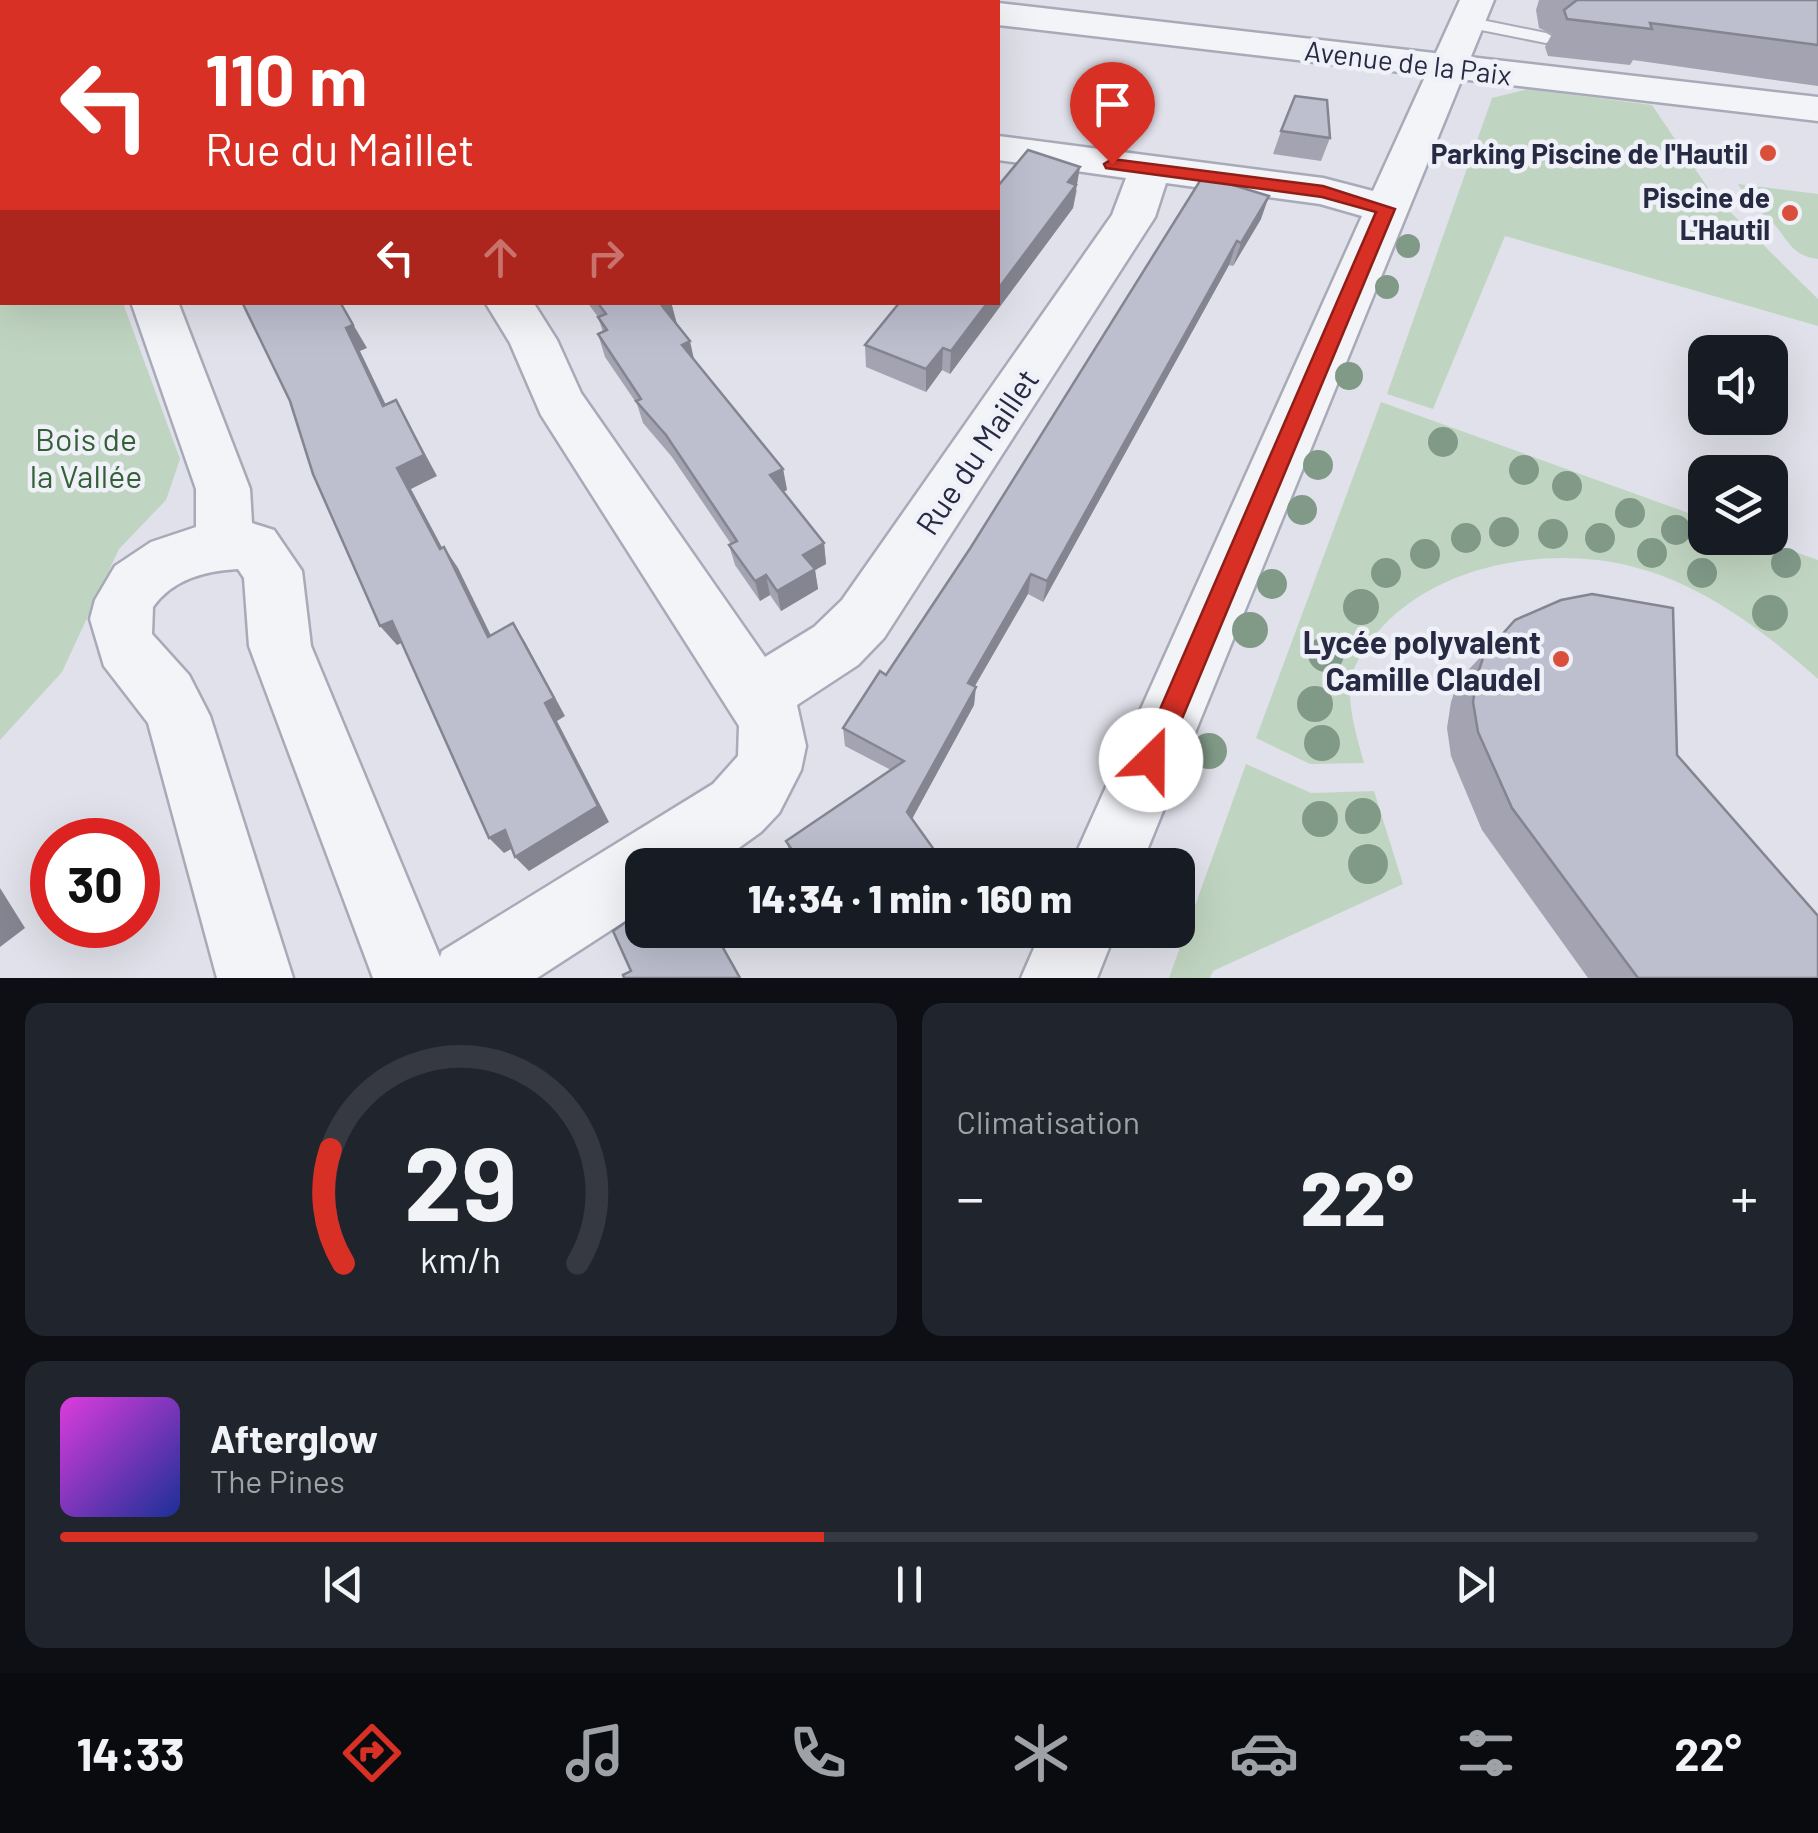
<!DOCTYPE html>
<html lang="fr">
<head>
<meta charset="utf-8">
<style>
	body { margin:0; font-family:Barlow,sans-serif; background:#20242c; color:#f1f3f6; height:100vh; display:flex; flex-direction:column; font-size:38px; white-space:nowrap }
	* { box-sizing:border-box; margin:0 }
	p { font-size:32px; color:#9ea1a6 }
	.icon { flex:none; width:55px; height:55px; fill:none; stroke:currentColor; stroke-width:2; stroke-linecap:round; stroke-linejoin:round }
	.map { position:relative; height:978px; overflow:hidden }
	.drawer { display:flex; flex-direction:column; gap:25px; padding:25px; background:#0d0f14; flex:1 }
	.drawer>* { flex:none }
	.banner { position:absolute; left:0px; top:0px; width:1000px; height:305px; box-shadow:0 10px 40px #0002; background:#d93025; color:#fff; overflow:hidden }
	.fabs { position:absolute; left:1688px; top:335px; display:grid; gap:20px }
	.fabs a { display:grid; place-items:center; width:100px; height:100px; border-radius:20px; background:#171b24; box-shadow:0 10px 40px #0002; font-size:50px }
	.speed { position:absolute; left:30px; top:818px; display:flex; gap:20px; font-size:50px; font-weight:700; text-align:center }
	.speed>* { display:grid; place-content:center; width:130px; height:130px; border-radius:50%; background:#171b24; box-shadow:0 10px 40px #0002; line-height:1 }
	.speed .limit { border:15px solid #d22; background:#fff; color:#111 }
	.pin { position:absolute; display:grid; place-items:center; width:85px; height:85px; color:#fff; margin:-102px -42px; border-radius:50% 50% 50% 0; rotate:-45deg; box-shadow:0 0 10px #0007 }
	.pin .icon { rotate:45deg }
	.me { position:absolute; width:110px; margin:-55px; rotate:23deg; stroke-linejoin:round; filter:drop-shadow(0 0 8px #0008) }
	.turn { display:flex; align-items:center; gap:35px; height:210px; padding:0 40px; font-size:45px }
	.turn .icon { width:130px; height:130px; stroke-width:2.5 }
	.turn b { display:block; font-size:70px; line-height:85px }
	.lanes { display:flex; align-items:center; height:95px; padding:0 40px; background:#0003; justify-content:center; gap:50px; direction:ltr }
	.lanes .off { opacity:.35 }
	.big { font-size:75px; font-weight:800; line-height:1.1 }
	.drawer .tile { flex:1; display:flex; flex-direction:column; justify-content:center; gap:15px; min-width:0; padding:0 35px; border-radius:20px; background:#20242c }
	.drawer .dial { align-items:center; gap:0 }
	.dial svg { height:260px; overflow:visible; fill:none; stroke:#363941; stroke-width:7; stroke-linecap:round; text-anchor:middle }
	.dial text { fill:#f1f3f6; stroke:none }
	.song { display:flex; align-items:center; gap:30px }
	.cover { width:120px; height:120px; border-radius:15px; background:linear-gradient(135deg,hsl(300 70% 55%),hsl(230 70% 35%)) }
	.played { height:10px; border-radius:5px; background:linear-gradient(90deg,#d93025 45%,#363941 45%) }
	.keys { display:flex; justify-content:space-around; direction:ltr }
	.heat { display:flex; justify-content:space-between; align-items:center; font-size:55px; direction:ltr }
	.drawer .tiles { flex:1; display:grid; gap:25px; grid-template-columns:1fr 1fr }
	.tile:last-child { grid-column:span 2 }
	.trip { position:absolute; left:625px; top:848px; width:570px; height:100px; border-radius:20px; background:#171b24; box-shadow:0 10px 40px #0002; font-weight:800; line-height:100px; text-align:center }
	.dock { display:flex; height:160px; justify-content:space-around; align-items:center; background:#090b0e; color:#9ea1a6 }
	.dock .icon { width:70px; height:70px }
	.dock .on { color:#d93025 }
	.dock b { font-size:45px; color:#f1f3f6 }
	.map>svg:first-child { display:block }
</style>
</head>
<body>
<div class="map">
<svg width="1818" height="978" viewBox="0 0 1818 978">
	<rect width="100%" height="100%" fill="#e0e1ea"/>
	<g fill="#c0d5c1">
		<path d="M0,0h253l-251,2v300l121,1 57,156 -14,41 -47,49 -57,123 -62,68z"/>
		<path d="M412,0h466l-7,2z"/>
		<path d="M1528,89l124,16 60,89 106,105v27l-313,-90 -72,173 -46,-15 105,-296z"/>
		<path d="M1738,184l80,10v65c-30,-4 -29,-21 -48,-39 -13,-12 -23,-21 -32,-36z"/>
		<path d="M1381,402l324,117v19h51l62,22v119c-54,-48 -117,-96 -188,-113 -84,-21 -197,-1 -254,68 -13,16 -25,34 -26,54 -1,25 8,52 14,75l-54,1 -54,-26z"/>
		<path d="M1246,764l65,29 63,-2 29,93 -190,87 -3,7h-41z"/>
	</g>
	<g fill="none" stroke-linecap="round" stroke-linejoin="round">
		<defs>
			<path id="service" d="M1467,17l79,16 9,5 -9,5 -85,-17v-8z"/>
			<g id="minor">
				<path d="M1460,0h34l-353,865h-70l291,-649 -42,-12 -154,-21 -11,34 -271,421 -26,27 -61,40 9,41 -5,24 -22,43 -18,19 -46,33h-73v45l-105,68h-164l-124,-332 -5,-68 -6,-9c-33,2 -65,10 -85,38l-1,27 37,41 21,41 83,262h-76l-69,-255 -44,-57 -14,-47 5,-19 20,-34 36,-24 45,-15v-38l-65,-187h47l72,187 2,34 22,7 28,41 9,75 129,311 2,-6 271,-167 25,-28 1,-30 -198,-311 -31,-72 -25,-41h48l24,38 24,53 184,264 49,-30 28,-27 270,-385 14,-37 -128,-18v-24l325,42 50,13z"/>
				<path d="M1042,930h74l-19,48h-76z"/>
			</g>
			<g id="tertiary">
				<path d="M864,0h54l1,2h-54z"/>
				<path d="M998,3l820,94v24l-820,-96z"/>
			</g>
		</defs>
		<use href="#service" stroke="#a8aab8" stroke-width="4"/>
		<use href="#minor" stroke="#a8aab8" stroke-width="5"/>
		<use href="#tertiary" stroke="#a8aab8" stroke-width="5"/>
		<use href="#service" fill="#f3f4f8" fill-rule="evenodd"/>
		<use href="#minor" fill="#f3f4f8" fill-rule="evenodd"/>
		<use href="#tertiary" fill="#f3f4f8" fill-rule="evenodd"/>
	</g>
	<g fill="#819a88">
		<circle cx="1408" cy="246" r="12"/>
		<circle cx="1387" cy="287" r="12"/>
		<circle cx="1349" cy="376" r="14"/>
		<circle cx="1443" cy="442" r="15"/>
		<circle cx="1318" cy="465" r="15"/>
		<circle cx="1524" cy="470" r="15"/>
		<circle cx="1567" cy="486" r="15"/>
		<circle cx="1302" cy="510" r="15"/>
		<circle cx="1630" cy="513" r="15"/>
		<circle cx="1676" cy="530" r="15"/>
		<circle cx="1504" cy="532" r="15"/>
		<circle cx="1553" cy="534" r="15"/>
		<circle cx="1466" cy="538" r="15"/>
		<circle cx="1600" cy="538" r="15"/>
		<circle cx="1652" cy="553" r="15"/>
		<circle cx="1425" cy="554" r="15"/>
		<circle cx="1786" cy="563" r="15"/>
		<circle cx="1386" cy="573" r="15"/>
		<circle cx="1702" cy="573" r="15"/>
		<circle cx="1272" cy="584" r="15"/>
		<circle cx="1361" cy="607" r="18"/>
		<circle cx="1770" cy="613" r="18"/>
		<circle cx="1250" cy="630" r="18"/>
		<circle cx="1326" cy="654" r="18"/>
		<circle cx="1315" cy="704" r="18"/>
		<circle cx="1322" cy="743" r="18"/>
		<circle cx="1209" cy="751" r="18"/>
		<circle cx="1363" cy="816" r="18"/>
		<circle cx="1320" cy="819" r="18"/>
		<circle cx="1368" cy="864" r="20"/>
	</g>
	<g fill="#a3a3b1">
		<path d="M1539,0h279v86l-185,-26 -3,5 -82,-9 -3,-9 7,-13 -13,-6 -3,-18z"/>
		<path d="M1281,131l49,7 -9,23 -48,-7z"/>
		<path d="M1203,176l58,43 -28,47 -4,-1 -186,337 -15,-8 -53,92 -1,19 -62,114 28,39v7h-143l-6,-10 -5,-14 105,-71 -46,-24 -2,-18 43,-53 85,-128z"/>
		<path d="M998,186l79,4 -4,18 -123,166 -8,-4 -16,22 -60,-25 -1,-22z"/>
		<path d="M587,302h84l6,22 17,35 89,110 4,21 -4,2 41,51 2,21 -11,6 3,19 -37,22 -11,-16 -10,6 -25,-36 -6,-20 2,-1 -59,-87 -29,-34 -6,-19 -32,-47 -7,-23 5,-2 -5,-15z"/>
		<path d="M1515,620l162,135 141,223h-230l-106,-148 -31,-74 -4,-28 4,-26 7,-21z"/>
	</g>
	<g fill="#848590">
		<path d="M1080,167l-7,41 -123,166 1,-23 37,-49h10v-13l70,-107z"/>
		<path d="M1269,196l-8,23 -28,47 8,-23z"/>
		<path d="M1237,241l-8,24 -186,337 4,-21z"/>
		<path d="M340,302l27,46 -7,3 37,77 -14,-22 -37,-78z"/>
		<path d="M671,302l6,23 -15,-19z"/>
		<path d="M690,341l5,23 -13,-19z"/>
		<path d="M943,348l-1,22 -16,22v-23z"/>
		<path d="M396,400l41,76 -26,13 43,81 -14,-21 -43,-81z"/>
		<path d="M783,469l4,21 -13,6 -4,-21z"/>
		<path d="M824,543l2,21 -11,6 3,19 -37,22 -4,-20 26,-36z"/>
		<path d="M444,547l14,21 43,88 -13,-19z"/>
		<path d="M1031,574l-3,20 -62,107 2,-18z"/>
		<path d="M766,575l4,20 -10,6 -5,-20z"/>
		<path d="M392,621l16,19 -11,5 -17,-19z"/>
		<path d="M513,623l12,19 40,74 -8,5 52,101 -80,49 -14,-14z"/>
		<path d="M976,687l-2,18 -67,123v-16z"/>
		<path d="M505,830l14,15 -15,8 -15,-15z"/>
		<path d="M0,888l25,40 -25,19z"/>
		<path d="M843,930h18l-15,12z"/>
	</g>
	<g fill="#bdbece" stroke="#848590" stroke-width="2.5">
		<path d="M1577,0h241v45l-168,-22 2,6 -85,-10 -3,-9z"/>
		<path d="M1295,96l32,4 3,38 -49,-7z"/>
		<path d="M1028,150l52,17 -12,15 8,3 -78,104v-103z"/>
		<path d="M1203,176l66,20 -28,47 -4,-2 -190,340 -16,-7 -63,109 8,4 -69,125 33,46 -9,7h-129l-16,-24 118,-80 -61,-33 37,-57 6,4 85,-128z"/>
		<path d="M242,302h98l13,23 -7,3 37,78 13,-6 28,55 -27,13 43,81 4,-2 44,90 25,-14 41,75 -9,5 53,103 -83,51 -10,-27 -16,8 -97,-217 -12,5 -67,-152 -23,-73z"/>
		<path d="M597,302h73l-8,4 28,35 -8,4 101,124 -13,6 54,68 -21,12 12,14 -38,22 -11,-16 -11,6 -26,-36 8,-4 -71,-106 -30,-34 5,-2 -43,-65 9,-4 -9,-13 8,-3z"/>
		<path d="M900,302h88l-37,49 -8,-3 -17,21 -61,-24z"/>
		<path d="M1592,594l81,14 4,147 141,161v62h-180l-126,-170 -34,-76 -5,-30 4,-26 7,-21 31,-35 46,-20z"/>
		<path d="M642,911v19h71l27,48h-116l-1,-3 8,-4 -18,-40z"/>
	</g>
	<path fill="#d93025" stroke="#8d1f18" stroke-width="2.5" d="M1112,159l211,27 72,23 -234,560 -10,4 -9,-4 -4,-9 238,-548 -54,-15 -216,-29 -2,-4z"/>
	<g fill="#da4f3b" stroke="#f0f1f8" stroke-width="4">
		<circle cx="1768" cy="153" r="10"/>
		<circle cx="1790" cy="213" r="10"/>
		<circle cx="1561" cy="659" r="10"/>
	</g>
	<g text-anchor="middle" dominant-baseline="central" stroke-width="9" stroke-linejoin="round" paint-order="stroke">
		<g font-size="28" fill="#272a43" stroke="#f0f1f8">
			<text transform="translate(1408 62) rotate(7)">Avenue de la Paix</text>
		</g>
		<g font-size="28" font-weight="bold" fill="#272a43" stroke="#f0f1f8" text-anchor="end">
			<text x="1748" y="153">Parking Piscine de l'Hautil</text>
			<text x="1770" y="197">Piscine de<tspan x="1770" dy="32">L'Hautil</tspan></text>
		</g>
		<g font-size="32" fill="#336037" stroke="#f0f1f8">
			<text x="86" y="438">Bois de<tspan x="86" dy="37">la Vallée</tspan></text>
		</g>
		<g font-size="32" fill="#272a43" stroke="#f0f1f8">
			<text transform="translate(976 451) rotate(-56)">Rue du Maillet</text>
		</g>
		<g font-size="32" font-weight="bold" fill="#272a43" stroke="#f0f1f8" text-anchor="end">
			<text x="1541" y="641">Lycée polyvalent<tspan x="1541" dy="37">Camille Claudel</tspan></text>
		</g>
	</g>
</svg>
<div class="fabs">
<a><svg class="icon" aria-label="sound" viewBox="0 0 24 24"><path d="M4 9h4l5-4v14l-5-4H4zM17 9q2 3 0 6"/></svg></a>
<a><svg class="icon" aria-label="layers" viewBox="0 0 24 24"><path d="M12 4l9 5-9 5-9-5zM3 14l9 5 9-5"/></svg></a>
</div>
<div class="speed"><div class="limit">30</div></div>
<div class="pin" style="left:1112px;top:164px;background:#d93025"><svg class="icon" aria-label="arrive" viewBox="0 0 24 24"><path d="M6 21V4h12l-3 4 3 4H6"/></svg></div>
<svg class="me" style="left:1151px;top:760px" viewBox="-20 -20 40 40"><circle r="19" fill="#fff"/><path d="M0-13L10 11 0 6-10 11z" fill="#d93025"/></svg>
<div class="trip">14:34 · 1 min · 160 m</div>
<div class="banner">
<div class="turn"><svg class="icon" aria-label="left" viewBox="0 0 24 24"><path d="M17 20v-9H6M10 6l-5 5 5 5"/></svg><div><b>110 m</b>Rue du Maillet</div></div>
<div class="lanes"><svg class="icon" aria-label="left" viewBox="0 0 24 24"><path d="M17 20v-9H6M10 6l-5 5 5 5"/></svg><svg class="icon off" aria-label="ahead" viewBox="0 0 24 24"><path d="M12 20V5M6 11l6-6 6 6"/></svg><svg class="icon off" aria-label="right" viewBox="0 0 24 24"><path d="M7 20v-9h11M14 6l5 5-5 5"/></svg></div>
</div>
</div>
<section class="drawer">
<div class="tiles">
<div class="tile dial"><svg viewBox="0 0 100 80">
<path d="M14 69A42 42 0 1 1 86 69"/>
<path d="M14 69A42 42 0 0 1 10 34" stroke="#d93025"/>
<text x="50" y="56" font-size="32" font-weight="700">29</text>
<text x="50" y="72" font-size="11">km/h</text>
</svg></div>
<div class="tile"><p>Climatisation</p>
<div class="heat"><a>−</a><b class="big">22°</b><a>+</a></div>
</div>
<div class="tile">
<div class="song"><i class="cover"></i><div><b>Afterglow</b><p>The Pines</p></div></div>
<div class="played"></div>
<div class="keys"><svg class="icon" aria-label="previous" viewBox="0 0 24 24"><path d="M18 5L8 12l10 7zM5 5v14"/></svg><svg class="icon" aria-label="pause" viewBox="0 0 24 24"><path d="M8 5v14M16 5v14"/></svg><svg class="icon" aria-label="next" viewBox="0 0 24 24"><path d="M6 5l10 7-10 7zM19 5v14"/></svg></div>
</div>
</div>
</section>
<nav class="dock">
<b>14:33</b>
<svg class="icon on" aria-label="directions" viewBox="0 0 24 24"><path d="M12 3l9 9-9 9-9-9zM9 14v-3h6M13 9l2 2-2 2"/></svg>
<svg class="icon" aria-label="music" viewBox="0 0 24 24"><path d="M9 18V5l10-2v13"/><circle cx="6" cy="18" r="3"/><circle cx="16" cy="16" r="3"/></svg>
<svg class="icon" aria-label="phone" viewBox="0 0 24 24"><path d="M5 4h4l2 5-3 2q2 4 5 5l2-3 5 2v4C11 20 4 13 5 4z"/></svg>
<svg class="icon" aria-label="climate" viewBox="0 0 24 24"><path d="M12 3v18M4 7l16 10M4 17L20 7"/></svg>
<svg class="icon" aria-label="car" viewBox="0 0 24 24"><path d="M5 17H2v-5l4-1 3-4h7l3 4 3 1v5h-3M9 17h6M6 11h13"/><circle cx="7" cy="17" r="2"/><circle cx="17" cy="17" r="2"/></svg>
<svg class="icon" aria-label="filters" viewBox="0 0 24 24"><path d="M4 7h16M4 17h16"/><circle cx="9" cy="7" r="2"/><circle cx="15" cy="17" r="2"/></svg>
<b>22°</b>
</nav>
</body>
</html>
